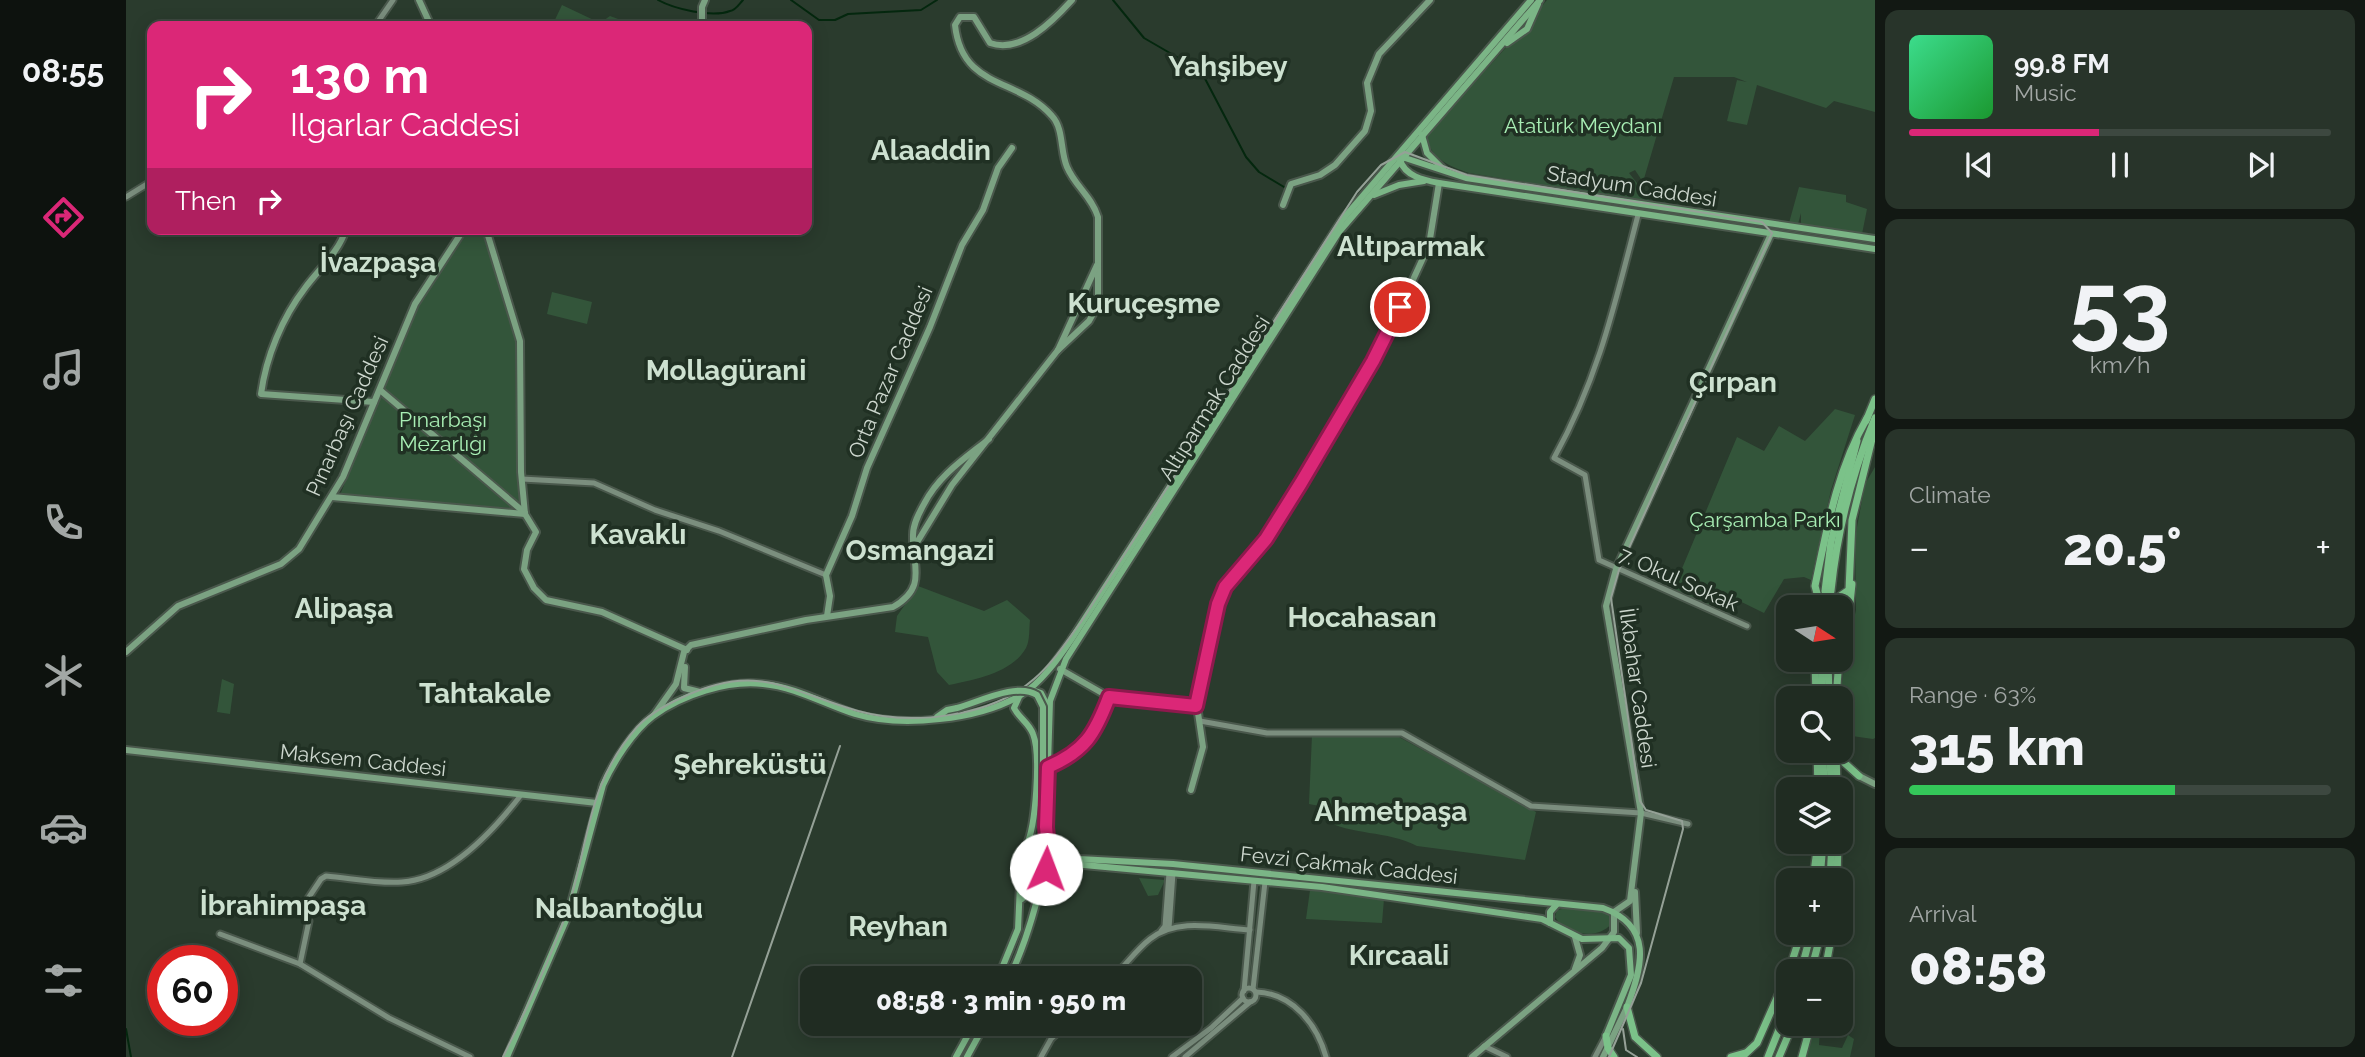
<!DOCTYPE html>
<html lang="en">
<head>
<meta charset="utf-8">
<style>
	body { margin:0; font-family:Raleway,sans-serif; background:#28342a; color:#f1f3f6; height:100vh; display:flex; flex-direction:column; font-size:26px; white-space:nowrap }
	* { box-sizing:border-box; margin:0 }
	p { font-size:23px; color:#a2a7a5 }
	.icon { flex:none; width:38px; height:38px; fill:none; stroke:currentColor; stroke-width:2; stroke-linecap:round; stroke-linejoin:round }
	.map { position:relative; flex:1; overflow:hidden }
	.drawer { display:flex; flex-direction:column; gap:10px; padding:10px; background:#121813; width:490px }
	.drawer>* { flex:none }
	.hud { position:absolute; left:21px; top:21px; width:665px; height:214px; border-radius:14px; box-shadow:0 4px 18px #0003,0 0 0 2px #3d4840; background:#db2777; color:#fff; overflow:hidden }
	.needle { width:46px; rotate:102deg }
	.fabs { position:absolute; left:1650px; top:595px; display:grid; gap:14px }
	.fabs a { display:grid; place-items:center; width:77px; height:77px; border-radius:14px; background:#202c22; box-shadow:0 4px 18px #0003,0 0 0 2px #3d4840; font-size:35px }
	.speed { position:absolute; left:21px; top:945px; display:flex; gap:14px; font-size:35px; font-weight:700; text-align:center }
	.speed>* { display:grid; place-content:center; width:91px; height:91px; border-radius:50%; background:#202c22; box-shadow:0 4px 18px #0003,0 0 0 2px #3d4840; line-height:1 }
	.speed .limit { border:10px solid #d22; background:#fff; color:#111 }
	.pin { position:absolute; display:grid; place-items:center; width:60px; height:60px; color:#fff; margin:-30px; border:4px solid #fff; border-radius:50%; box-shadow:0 2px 7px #0007 }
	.me { position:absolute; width:77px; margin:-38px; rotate:2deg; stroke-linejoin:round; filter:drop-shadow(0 0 5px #0008) }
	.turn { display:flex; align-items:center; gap:24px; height:147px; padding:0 28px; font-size:32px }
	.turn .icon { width:91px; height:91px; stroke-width:2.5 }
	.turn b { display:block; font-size:49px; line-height:60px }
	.then { display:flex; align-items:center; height:66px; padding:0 28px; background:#0003; gap:14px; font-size:26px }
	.big { font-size:52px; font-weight:800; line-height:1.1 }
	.drawer .widget { flex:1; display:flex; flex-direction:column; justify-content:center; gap:10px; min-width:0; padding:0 24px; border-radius:14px; background:#28342a }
	.drawer .dial { align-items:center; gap:0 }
	.dial b { font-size:91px; line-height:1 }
	.song { display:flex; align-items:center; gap:21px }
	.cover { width:84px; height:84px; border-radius:10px; background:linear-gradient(135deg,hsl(150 70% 55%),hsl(130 70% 35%)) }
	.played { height:7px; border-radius:4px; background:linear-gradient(90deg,#db2777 45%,#3d4840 45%) }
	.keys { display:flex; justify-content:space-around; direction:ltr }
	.heat { display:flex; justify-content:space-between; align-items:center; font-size:38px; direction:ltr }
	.charge { height:10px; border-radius:5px; background:linear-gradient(90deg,#34c759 63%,#3d4840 0) }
	.trip { position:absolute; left:674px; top:966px; width:402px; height:70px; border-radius:14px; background:#202c22; box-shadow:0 4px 18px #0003,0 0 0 2px #3d4840; font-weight:800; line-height:70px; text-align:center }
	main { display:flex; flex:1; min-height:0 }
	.tabs { display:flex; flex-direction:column; width:126px; justify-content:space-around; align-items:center; background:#0d120e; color:#a2a7a5 }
	.tabs .icon { width:49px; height:49px }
	.tabs .active { color:#db2777 }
	.tabs b { font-size:32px; color:#f1f3f6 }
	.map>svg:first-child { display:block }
</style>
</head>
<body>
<main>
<nav class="tabs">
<b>08:55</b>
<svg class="icon active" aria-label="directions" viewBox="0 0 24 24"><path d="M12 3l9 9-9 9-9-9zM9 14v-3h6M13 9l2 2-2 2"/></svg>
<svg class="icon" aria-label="music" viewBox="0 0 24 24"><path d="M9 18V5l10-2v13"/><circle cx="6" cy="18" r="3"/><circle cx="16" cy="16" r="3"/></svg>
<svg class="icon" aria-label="phone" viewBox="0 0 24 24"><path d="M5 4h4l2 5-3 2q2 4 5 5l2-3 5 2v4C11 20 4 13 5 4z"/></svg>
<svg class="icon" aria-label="climate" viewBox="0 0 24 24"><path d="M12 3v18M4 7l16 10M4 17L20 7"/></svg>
<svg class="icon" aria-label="car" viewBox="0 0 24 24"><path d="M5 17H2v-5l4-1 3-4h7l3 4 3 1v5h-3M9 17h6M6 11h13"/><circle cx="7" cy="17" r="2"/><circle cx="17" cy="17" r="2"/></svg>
<svg class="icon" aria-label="filters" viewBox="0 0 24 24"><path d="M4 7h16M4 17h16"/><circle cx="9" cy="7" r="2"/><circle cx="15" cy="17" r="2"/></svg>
</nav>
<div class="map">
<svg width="1749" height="1057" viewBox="0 0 1749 1057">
	<rect width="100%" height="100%" fill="#2a3b2d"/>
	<g fill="#33553a">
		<path d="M1421,0h328v112l-41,-11 -8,7 -69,-23 -10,40 -20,-4 10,-41 10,2 -13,-5h-60l-31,105 -8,-12 -6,3 20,25 -1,4 -179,-29c-20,-7 -38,-14 -43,-37l85,-94c23,-8 21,-26 36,-42z"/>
		<path d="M436,5l38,18 10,-7 27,10h-85z"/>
		<path d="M1673,187l47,8v7l21,7 -5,25 -61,-10v-11l-3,11 -9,-1z"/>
		<path d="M357,230l32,109 2,129 5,41 -182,-14 76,-189 53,-75z"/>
		<path d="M426,292l40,10 -5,22 -40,-10z"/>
		<path d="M1709,409l20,6 -24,75 -20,90 -7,-3 -20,2 -20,34 -49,-24 -7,18 -35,-17 64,-153 27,14 15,-25 26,15z"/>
		<path d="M1749,467v271l-2,1 -28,-4 1,-23 -5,-21 4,-32 11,-49 -1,-72 10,-54z"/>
		<path d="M792,586l66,25 23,-11 23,20c-1,8 0,21 -4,28 -14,25 -52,32 -77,37l-12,-13 -9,-35 -33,-5 2,-16z"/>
		<path d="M96,679l12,5 -4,30 -13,-2z"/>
		<path d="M1186,735l87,2 137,75 -11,48 -108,-14c-30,-16 -66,-10 -94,-27l2,-12 -16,-3z"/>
		<path d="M1013,878l26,2 -7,15 -10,1z"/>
		<path d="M1184,890l74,9 -2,24 -76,-4z"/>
		<path d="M1441,908l42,4 2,12c-14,17 -46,10 -56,-7l2,-7z"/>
		<path d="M1689,1027l5,1 -1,17 23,3 6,-13 6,4 -4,18h-44z"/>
	</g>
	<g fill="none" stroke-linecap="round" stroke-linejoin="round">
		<g stroke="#04270e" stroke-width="2">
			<path d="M532,0c16,9 54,18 72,11 6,-1 9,-7 13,-11"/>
			<path d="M665,0l28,20h16l13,-6 73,-4 16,-10"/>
			<path d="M987,0l31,38 57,33 45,86 13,15 25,15"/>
			<path d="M0,1029l5,28"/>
		</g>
		<defs>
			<g id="tertiary">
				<path d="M249,26l18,-26"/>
				<path d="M0,197l26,-16"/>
				<path d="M1512,215c-23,88 -39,162 -84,243l31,17 14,85 148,66"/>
				<path d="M396,479l72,4 61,27 64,21 107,44"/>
				<path d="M1074,721l67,12h135l129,73 110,7 47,11"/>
				<path d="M1043,928l4,-55"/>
				<path d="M1035,931l4,-5 4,-53"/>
				<path d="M94,934l80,30 89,54 81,39"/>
				<path d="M174,964l9,-43 -8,-12 20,-30 5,-3c24,2 52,8 76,6 48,-3 92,-52 119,-87"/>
				<path d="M986,978c13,-12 24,-28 38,-39 28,-22 67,-11 100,-9"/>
				<circle cx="1123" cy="995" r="7"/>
				<path d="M1127,989l12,-107"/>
				<path d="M1118,991l10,-110"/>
				<path d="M1130,992c36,1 61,32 70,65"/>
				<path d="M1358,1046l23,11"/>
				<path d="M915,1057l10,-18 16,-15"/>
				<path d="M1046,1057l39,-29 32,-30"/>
				<path d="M1059,1057l65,-55"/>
				<path d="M1469,1057l11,-21"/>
			</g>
			<g id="secondary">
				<path d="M293,0l12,26"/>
				<path d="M576,26v-19l3,-7"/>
				<path d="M1157,205l8,-21 29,-9 15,-10 30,-34 6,-20 -4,-28 12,-29 51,-54"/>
				<path d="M220,229c-7,23 -27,40 -41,59 -23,30 -39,69 -44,106l113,8"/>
				<path d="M360,229l34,112 1,131 4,42 11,18 -9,18 -3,19 10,19 12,12 56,12 85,38"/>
				<path d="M932,350l31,-29 9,-16v-88c-6,-20 -23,-31 -31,-50 -7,-16 -3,-38 -15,-51 -34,-39 -90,-26 -97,-91l5,-8h14l16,26c31,11 63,-22 82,-43"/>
				<path d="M254,390l145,123"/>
				<path d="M206,497l193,17"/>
				<path d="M790,544l36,-59 106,-135 39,-85"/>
				<path d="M701,616l3,-20 -4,-21 26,-59 15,-48 63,-141 32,-82 21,-35 15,-42 14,-20"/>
				<path d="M0,652l52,-46 103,-42 18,-15 44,-72 72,-173 49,-75"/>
				<path d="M559,667l-1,21 16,4"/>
				<path d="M934,669l49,28 88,9"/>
				<path d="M528,715l22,-31 8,-32 7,-7 115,-25 87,-13c35,-20 19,-41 20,-72 0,-11 6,-22 11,-31 15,-29 40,-45 65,-65"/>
				<path d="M0,750l471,53"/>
				<path d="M922,767c37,-16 47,-33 61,-70"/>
				<path d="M1733,776l16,8"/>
				<path d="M1065,790l12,-43 -6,-41 21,-102 7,-16 41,-49 122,-205 41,-89 10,-62"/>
				<path d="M1509,892l2,41"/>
				<path d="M1449,969l5,-14 -5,-18"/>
				<path d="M1346,1057l130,-109 12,-16v-20l16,-11 11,-88 -35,-207 10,-37 155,-335"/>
				<path d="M1477,1057l24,-50"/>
			</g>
			<g id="primary">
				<path d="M1381,43l20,-14 11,-25"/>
				<path d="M1296,135l5,18 16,16"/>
				<path d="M1276,157l64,21 409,61"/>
				<path d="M1274,160c5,16 23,20 39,23l436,66"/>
				<path d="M1248,195l25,-10 25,-4"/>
				<path d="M903,689l12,4 6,12"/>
				<path d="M893,697l-5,11c5,10 15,15 19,26 8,20 3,93 -7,112"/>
				<path d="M811,717l10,-7 10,-2"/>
				<path d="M920,824l2,24"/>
				<path d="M920,827l4,-126 16,-42 273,-427 201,-232"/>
				<path d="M917,845l36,14 94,5 430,44c50,18 40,57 24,99"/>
				<path d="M912,870l35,-6 249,23 220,32 40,20 37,-1 10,10 2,27 -25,61"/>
				<path d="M918,884l9,-11 9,-4"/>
				<path d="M896,899l7,-7 6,3 1,6"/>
				<path d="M1424,923v-11l7,-8"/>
				<path d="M872,978l20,-49 3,-67"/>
				<path d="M883,978c16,-32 25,-64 33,-98 2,-7 6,-14 7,-21 2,-17 -17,-19 -26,-9v13l6,7 14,-1 5,-7"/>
				<path d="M381,1057l60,-139 36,-133c10,-22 30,-54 50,-69 29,-21 74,-36 110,-32 33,3 61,20 92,30 46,14 124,6 166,-19 20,-12 37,-36 50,-55l271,-420 189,-220"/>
				<path d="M830,1057l18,-33"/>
				<path d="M841,1057l18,-33"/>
			</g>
			<g id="trunk">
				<path d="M1741,418c-30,52 -40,110 -52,168l3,11 18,2 13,-9 3,-70 23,-93"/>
				<path d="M1740,421l9,-22"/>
				<path d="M1699,591l6,-49 26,-101"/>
				<path d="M1705,591c6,-59 21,-118 44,-173"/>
				<path d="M1695,607h11"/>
				<path d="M1715,610l6,12 -6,28"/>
				<path d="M1721,632l5,-48"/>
				<path d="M1689,660l1,38"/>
				<path d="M1696,660v38"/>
				<path d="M1702,660l1,38"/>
				<path d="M1710,698l3,-38"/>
				<path d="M1691,751l1,38"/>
				<path d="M1697,751l1,38"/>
				<path d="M1704,751l1,38"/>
				<path d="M1710,751l1,38"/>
				<path d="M1712,757l21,19"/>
				<path d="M1687,880l5,-38"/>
				<path d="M1694,880l3,-38"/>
				<path d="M1704,880l2,-38"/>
				<path d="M1711,880l1,-38"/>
				<path d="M1663,971l12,-38"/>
				<path d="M1675,971l10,-38"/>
				<path d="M1685,971l10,-38"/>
				<path d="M1699,971l7,-38"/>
				<path d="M1501,1007l8,30 22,20"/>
				<path d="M1480,1036l2,12 6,9"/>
				<path d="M1605,1057l14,-4"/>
				<path d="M1616,1057l15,-14 31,-70"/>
				<path d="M1642,1057l20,-50"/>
				<path d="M1653,1057l14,-33"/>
				<path d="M1676,1057l9,-33"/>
			</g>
		</defs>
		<use href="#tertiary" stroke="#4a584c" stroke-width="9"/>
		<use href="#secondary" stroke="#4a584c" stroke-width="10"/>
		<use href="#primary" stroke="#4a584c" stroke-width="10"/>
		<use href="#trunk" stroke="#4a584c" stroke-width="10"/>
		<use href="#tertiary" stroke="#7b8e7e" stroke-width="5"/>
		<use href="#secondary" stroke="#7ba282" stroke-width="6"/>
		<use href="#primary" stroke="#7bb586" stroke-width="6"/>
		<use href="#trunk" stroke="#7bc289" stroke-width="7"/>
		<g stroke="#95a197" stroke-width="2">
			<path d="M1497,1029l3,21 11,7"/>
			<path d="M377,1057c22,-46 45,-92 62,-140 25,-71 19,-130 72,-190 12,-13 29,-22 44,-29 77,-37 106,-7 177,13 54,15 133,6 176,-32 19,-16 32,-37 47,-57l276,-430 24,-27 24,-13 62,23 295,47 10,11 -153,337 -8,28 29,203 6,9 36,11 1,8 -42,154 -32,74"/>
			<path d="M606,1057l108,-311"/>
		</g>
		<defs>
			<path id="primary-bridge" d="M831,708c22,-6 60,-26 80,-13l6,12v94"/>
		</defs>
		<use href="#primary-bridge" stroke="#4a584c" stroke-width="10" stroke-linecap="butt"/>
		<use href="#primary-bridge" stroke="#7bb586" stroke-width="6"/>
	</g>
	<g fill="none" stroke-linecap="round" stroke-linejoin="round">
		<defs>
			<path id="route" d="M920,869l3,-12 -3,-30 2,-60c37,-16 47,-33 61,-70l87,9 22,-102 7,-17 41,-48 35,-56 72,-122 27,-54"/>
		</defs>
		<use href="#route" stroke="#8e194d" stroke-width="18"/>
		<use href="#route" stroke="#db2777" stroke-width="12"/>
	</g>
	<g text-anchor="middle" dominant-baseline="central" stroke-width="7" stroke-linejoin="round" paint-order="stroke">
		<g font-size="21" fill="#a8eeb4" stroke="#203023">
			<text x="1457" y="125">Atatürk Meydanı</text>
			<text x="317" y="419">Pınarbaşı<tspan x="317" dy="24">Mezarlığı</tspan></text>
			<text x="1639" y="519">Çarşamba Parkı</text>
		</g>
		<g font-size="21" fill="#cdd7ce" stroke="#203023">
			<text transform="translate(1506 186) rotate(9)">Stadyum Caddesi</text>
			<text transform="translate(764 372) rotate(-67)">Orta Pazar Caddesi</text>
			<text transform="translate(1088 398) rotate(-58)">Altıparmak Caddesi</text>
			<text transform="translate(221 416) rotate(-66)">Pınarbaşı Caddesi</text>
			<text transform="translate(1553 579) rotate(24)">7. Okul Sokak</text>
			<text transform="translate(1512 688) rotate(82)">İlkbahar Caddesi</text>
			<text transform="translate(237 760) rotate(6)">Maksem Caddesi</text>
			<text transform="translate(1223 865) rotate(6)">Fevzi Çakmak Caddesi</text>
		</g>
		<g font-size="28" font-weight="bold" fill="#cde1d0" stroke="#203023">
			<text x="1102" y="66">Yahşibey</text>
			<text x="805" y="150">Alaaddin</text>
			<text x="1285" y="246">Altıparmak</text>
			<text x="252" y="262">İvazpaşa</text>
			<text x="1018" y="303">Kuruçeşme</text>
			<text x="600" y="370">Mollagürani</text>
			<text x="1607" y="382">Çırpan</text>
			<text x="512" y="534">Kavaklı</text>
			<text x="794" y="550">Osmangazi</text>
			<text x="218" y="608">Alipaşa</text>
			<text x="1236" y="617">Hocahasan</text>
			<text x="359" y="693">Tahtakale</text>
			<text x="624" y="764">Şehreküstü</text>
			<text x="1265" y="811">Ahmetpaşa</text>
			<text x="157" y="905">İbrahimpaşa</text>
			<text x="493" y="908">Nalbantoğlu</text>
			<text x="772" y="926">Reyhan</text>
			<text x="1273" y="955">Kırcaali</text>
		</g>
	</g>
</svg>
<div class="fabs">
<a><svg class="needle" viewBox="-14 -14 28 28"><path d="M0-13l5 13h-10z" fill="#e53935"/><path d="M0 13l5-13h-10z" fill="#a2a7a5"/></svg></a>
<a><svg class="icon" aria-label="search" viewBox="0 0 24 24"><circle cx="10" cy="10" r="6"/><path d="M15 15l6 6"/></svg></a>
<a><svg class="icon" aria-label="layers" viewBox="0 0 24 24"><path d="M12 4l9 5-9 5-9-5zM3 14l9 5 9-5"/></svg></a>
<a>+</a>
<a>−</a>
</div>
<div class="speed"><div class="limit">60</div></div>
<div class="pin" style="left:1274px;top:307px;background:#d93025"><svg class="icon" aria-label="arrive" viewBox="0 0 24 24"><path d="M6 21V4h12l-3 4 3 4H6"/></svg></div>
<svg class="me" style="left:920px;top:869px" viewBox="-20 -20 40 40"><circle r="19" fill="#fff"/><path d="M0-13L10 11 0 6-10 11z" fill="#db2777"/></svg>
<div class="trip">08:58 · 3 min · 950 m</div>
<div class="hud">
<div class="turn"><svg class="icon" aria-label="right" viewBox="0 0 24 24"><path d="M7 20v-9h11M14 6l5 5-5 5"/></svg><div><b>130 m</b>Ilgarlar Caddesi</div></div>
<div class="then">Then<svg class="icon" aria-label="right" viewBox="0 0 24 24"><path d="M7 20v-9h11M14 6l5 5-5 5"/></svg></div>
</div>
</div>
<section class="drawer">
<div class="widget">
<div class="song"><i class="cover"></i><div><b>99.8 FM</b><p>Music</p></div></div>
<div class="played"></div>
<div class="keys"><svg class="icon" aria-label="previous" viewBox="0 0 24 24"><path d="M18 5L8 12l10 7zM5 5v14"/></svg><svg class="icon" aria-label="pause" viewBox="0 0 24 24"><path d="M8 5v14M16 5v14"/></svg><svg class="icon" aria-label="next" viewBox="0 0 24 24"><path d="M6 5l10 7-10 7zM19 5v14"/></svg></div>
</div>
<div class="widget dial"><b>53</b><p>km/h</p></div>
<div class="widget"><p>Climate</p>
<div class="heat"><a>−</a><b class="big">20.5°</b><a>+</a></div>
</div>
<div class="widget"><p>Range · 63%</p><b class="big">315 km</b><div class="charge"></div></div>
<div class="widget"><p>Arrival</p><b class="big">08:58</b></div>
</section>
</main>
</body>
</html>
